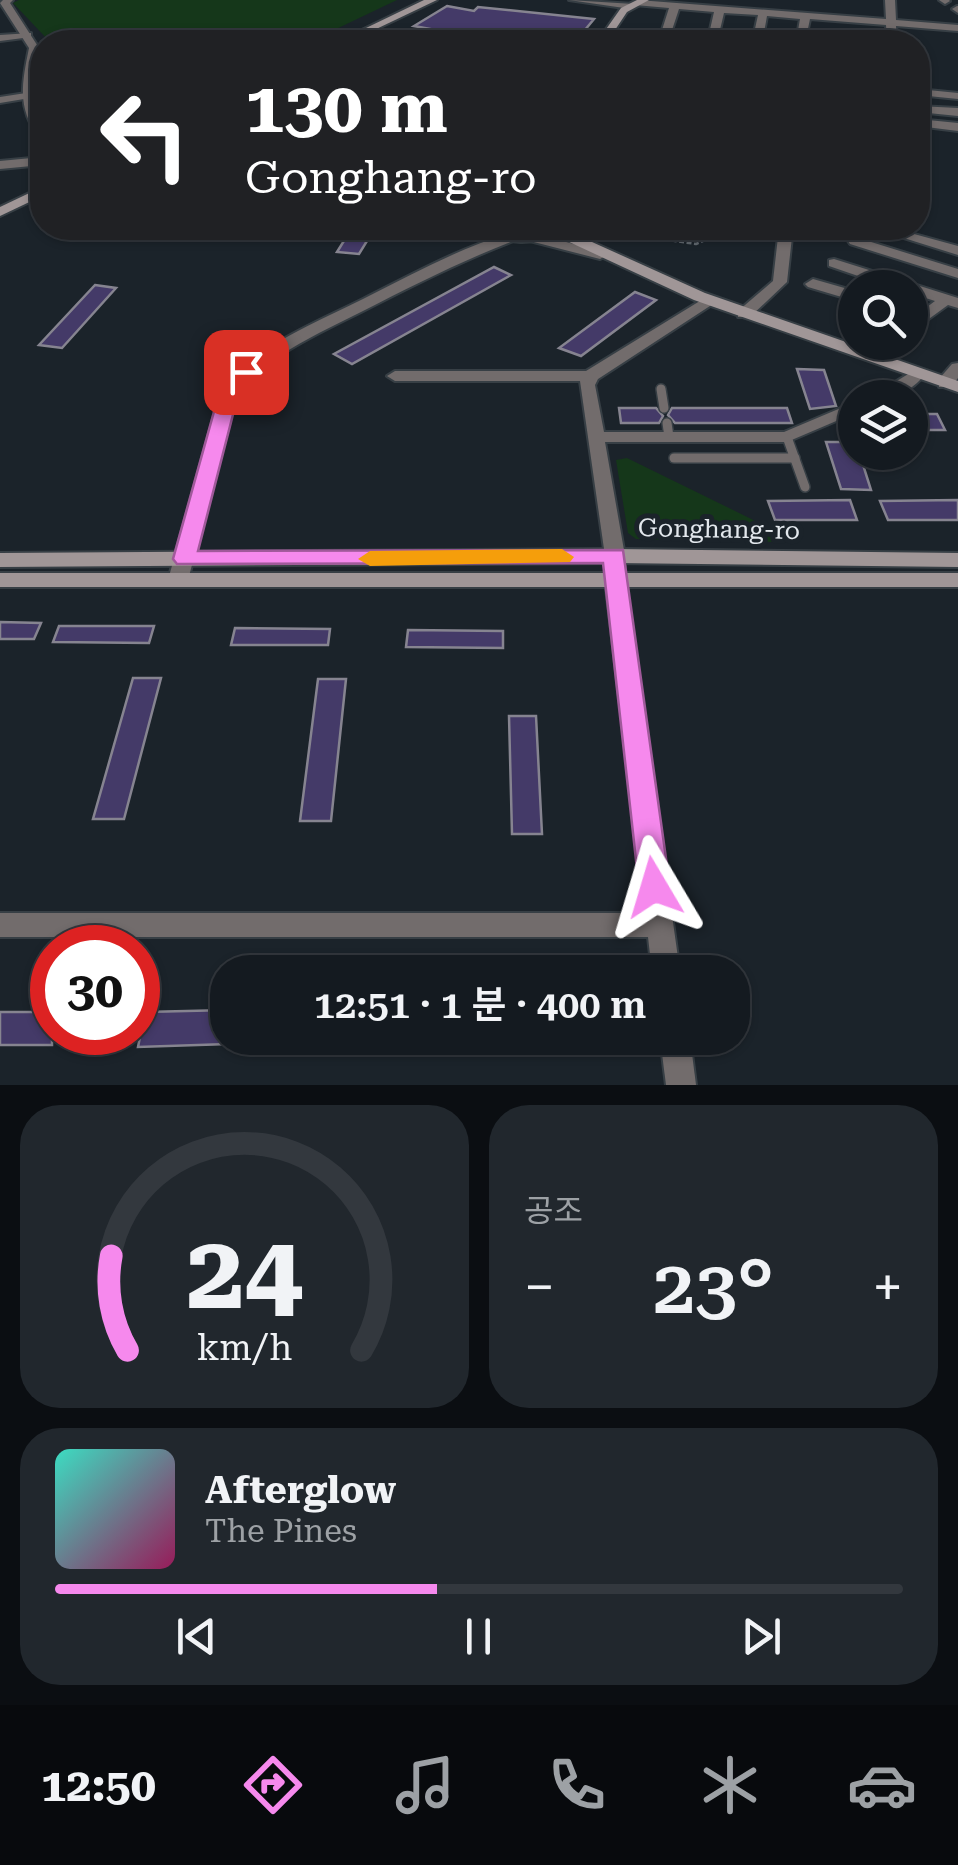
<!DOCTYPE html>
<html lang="ko">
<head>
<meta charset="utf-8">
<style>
	body { margin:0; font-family:"Roboto Serif","Noto Sans KR",serif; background:#21272d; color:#f1f3f6; height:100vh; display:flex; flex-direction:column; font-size:38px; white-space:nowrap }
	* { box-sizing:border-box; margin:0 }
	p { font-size:32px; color:#9da1a5 }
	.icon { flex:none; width:55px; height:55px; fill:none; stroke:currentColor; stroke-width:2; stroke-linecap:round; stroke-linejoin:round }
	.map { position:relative; height:1085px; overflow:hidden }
	.details { display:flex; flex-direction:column; gap:20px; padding:20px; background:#0b0e12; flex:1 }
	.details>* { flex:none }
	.top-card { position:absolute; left:30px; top:30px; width:900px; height:210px; border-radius:40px; box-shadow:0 2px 8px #0004,0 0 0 2px #33383e; background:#202124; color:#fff; overflow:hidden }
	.buttons { position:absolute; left:838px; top:270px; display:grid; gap:20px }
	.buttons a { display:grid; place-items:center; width:90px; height:90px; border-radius:50%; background:#141a20; box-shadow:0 2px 8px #0004,0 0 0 2px #33383e; font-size:50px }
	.speed { position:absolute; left:30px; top:925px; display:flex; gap:20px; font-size:50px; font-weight:700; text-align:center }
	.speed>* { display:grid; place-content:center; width:130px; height:130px; border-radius:50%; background:#141a20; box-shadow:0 2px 8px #0004,0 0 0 2px #33383e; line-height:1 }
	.speed .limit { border:15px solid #d22; background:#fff; color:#111 }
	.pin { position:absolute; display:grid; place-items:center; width:85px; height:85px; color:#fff; margin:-42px; border-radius:20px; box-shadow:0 5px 15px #0006 }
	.me { position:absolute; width:110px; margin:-55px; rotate:353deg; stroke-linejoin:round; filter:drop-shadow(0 0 8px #0008) }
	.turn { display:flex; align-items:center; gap:35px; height:210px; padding:0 50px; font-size:45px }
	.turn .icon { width:130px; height:130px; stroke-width:2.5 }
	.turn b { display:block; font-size:70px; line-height:85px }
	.big { font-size:75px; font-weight:600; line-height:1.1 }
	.details .tile { flex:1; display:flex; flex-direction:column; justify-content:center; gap:15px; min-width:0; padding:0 35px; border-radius:40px; background:#21272d }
	.details .dial { align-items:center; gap:0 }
	.dial svg { height:260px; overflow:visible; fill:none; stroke:#33383e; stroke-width:7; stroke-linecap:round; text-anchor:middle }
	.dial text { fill:#f1f3f6; stroke:none }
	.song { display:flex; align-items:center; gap:30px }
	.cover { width:120px; height:120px; border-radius:15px; background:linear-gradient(135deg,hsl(170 70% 55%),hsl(330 70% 35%)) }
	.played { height:10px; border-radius:5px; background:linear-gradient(90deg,#f689ed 45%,#33383e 45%) }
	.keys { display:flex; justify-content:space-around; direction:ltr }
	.heat { display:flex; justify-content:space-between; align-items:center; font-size:55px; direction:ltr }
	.details .tiles { flex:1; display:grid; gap:20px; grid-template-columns:1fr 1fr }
	.tile:last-child { grid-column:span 2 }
	.trip { position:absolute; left:210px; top:955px; width:540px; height:100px; border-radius:40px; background:#141a20; box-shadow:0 2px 8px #0004,0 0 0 2px #33383e; font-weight:600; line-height:100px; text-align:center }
	.menu { display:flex; height:160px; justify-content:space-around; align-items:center; background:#080a0d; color:#9da1a5 }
	.menu .icon { width:70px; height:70px }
	.menu .current { color:#f689ed }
	.menu b { font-size:45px; color:#f1f3f6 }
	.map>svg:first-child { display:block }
</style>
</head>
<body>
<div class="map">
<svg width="958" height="1085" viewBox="0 0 958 1085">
	<rect width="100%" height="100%" fill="#1b232a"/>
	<g fill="#15371a">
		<path d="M19,0h378l-88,42h-259l-37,-39z"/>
		<path d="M627,458l151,74v10l-142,-3 -8,-6 -12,-73z"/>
	</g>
	<g fill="#443a68" stroke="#868490" stroke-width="2.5">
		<path d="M447,6l27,5 4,-4 116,12 -19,23 -135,-1 7,-9 -33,-6z"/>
		<path d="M352,228h23l-16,26 -22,-2z"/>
		<path d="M494,267l17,8 -159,89 -18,-10z"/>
		<path d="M95,285l21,3 -54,60 -23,-3z"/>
		<path d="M635,292l21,8 -75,56 -22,-8z"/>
		<path d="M797,369l27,1 12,36 -26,3z"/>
		<path d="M619,408h37l7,8 -4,7h-38z"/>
		<path d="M672,408h115l5,15h-117l-7,-8z"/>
		<path d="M910,414h27l8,16h-35z"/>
		<path d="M826,442h29v10h4l12,38 -30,-1z"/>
		<path d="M850,500l7,20h-82l-7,-19z"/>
		<path d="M958,500v20h-70l-8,-19z"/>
		<path d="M0,622l41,1 -7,16h-34z"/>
		<path d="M59,626h95l-5,17 -96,-1z"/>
		<path d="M235,628l95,1 -2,16h-97z"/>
		<path d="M408,630l95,1v17l-97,-1z"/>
		<path d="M133,678h28l-37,141h-31z"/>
		<path d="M318,679h28l-15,142h-31z"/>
		<path d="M509,716h27l6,118h-30z"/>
		<path d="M228,1010v34l-90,3 7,-35z"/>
		<rect x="0" y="1012" width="52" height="33"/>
	</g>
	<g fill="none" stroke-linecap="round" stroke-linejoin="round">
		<defs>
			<g id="service">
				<path d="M661,389l3,19"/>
				<path d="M667,423l2,14"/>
				<path d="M787,437l18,50"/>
				<path d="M674,458h121"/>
			</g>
			<g id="minor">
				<path d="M569,0l65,4 4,-4 248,19 -1,-19h10l1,20 62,5v6l-62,-5 1,16h-10l-1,-17 -76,-6 -4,19 9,4h-19l4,-23 -33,-3 -4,22 -5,3 -5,-3 5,-23 -34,-2 -5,21 -5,3 -5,-3 5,-22 -35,-3 -7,21 -5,3 -5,-3 7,-22 -34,-3 -4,4z"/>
				<path d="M939,0h10l1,1 -5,3z"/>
				<path d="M957,6h1v7l-6,-4z"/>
				<path d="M31,33v4l-31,4v-6z"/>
				<path d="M918,89l40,4v6l-40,-4z"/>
				<path d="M26,93l4,1v4l-30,5v-6z"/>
				<path d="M918,106l40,2v8l-40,-4z"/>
				<path d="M918,119l40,4v8l-40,-5z"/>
				<path d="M42,157v8l-42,4v-8z"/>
				<path d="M779,228h14l-6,54 -37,35h-12v-6l35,-30z"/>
				<path d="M872,228h20l66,18v9z"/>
				<path d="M855,237l103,32v9l-108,-34 -2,-3z"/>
				<path d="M834,259l124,39v10l-10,-3 -22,16 -16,-5v-10l13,4 12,-9 -25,-8v-5h-17l-64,-22v-6z"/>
				<path d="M813,279l42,12v10l-47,-14 -3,-3z"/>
				<path d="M708,296l5,2v6l-115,75 -3,6 9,47h180l71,-30v11l-68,29h-182l20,114v24l55,392h-28l-4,-35h-648v-24h645l-40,-333v-24l-25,-175h-185l-8,-5 8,-5h191z"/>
				<path d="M958,363v15l-7,9h-12v-8l13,-15z"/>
				<path d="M918,368l8,5c-15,20 -33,25 -57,25z"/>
				<path d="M660,1038h30l6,47h-30z"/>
			</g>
			<g id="tertiary">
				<path d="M3,0h10l-3,3 29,45c-3,19 -10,39 -6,58 3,12 9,19 9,32l-4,-1c-21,-31 -16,-54 -9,-89l-29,-45z"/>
				<path d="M511,233l5,1v6c-53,20 -104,46 -155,72 -44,22 -89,42 -123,79l-50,189 -3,5h-14l-3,-5 53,-190c36,-45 92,-66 142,-91 48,-24 96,-51 148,-66z"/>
				<path d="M531,233l74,19 2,3 -7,4 -74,-19v-6z"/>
			</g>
			<g id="secondary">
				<path d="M424,0h13l-88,42h-12z"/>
				<path d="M637,0h12l-22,12 -20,30h-10l24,-34z"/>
				<path d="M42,187v9l-42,20v-9z"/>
				<path d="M486,228c13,-1 21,4 33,6 14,1 26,-6 42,-6l144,65 253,88v11l-264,-92 -142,-66c-22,12 -47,11 -66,-6z"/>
				<path d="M615,549l343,4v14l-343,-4 -615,4v-14z"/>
				<rect x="0" y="573" width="958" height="14"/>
			</g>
		</defs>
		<use href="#service" stroke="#373f45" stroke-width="12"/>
		<use href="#minor" stroke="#373f45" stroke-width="4"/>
		<use href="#tertiary" stroke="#373f45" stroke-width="4"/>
		<use href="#secondary" stroke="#373f45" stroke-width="4"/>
		<path stroke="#626970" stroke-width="2.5" stroke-dasharray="5 2.5" stroke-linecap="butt" d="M590,229l106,15 23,-10 -3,-6"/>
		<use href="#service" stroke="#726c6c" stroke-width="9"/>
		<use href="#minor" fill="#726c6c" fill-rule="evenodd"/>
		<use href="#tertiary" fill="#726c6c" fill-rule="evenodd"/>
		<use href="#secondary" fill="#a09697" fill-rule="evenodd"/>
	</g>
	<path fill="#f689ed" stroke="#a0599a" stroke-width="2.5" d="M246,366l9,6 -16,19 -41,160 425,-1 47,337 -5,9 -11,4 -10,-4 -5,-9 -36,-324 -426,1 -4,-5 47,-169 19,-22z"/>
	<path fill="#f59e0b" d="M562,549l12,8 -4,5 -200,4 -12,-7 12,-8z"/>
	<g text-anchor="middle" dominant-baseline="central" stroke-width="10" stroke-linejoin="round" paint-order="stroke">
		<g font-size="25" fill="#e3e8ed" stroke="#1b232a">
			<text transform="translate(719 529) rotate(1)">Gonghang-ro</text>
		</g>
	</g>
</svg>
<div class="buttons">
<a><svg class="icon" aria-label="search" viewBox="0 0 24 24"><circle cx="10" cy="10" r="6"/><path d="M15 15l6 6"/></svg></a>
<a><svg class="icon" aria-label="layers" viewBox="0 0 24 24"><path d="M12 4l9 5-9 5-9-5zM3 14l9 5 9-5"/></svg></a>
</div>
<div class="speed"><div class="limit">30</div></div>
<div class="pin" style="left:246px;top:372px;background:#d93025"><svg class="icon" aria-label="arrive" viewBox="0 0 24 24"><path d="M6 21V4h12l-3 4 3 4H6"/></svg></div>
<svg class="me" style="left:654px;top:887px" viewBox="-20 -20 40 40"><path d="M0-17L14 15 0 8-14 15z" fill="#f689ed" stroke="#fff" stroke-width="4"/></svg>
<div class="trip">12:51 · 1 분 · 400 m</div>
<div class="top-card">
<div class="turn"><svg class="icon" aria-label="left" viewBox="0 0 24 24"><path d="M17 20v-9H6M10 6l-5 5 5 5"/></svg><div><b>130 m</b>Gonghang-ro</div></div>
</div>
</div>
<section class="details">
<div class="tiles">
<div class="tile dial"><svg viewBox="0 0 100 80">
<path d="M14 69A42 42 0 1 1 86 69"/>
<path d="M14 69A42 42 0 0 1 9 40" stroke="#f689ed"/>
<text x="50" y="56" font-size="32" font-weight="700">24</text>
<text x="50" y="72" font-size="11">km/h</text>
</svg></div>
<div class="tile"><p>공조</p>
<div class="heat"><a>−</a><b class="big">23°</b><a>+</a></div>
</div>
<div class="tile">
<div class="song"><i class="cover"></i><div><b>Afterglow</b><p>The Pines</p></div></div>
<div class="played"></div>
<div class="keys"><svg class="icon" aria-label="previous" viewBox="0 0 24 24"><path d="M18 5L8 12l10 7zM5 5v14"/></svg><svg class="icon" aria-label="pause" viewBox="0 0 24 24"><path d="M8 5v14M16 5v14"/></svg><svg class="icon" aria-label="next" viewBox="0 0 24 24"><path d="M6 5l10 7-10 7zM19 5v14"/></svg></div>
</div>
</div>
</section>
<nav class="menu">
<b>12:50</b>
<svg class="icon current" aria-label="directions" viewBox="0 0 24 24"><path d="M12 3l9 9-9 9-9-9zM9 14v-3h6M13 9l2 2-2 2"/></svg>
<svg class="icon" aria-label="music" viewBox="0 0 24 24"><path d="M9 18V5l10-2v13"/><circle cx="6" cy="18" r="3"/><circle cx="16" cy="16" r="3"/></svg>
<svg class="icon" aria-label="phone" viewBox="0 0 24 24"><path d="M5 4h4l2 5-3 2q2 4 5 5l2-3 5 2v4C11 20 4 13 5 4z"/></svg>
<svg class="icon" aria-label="climate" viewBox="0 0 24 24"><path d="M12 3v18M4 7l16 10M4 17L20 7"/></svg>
<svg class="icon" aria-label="car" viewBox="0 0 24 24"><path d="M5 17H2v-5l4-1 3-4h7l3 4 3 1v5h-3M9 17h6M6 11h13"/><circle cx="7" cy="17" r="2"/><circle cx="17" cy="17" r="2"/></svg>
</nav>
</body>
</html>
